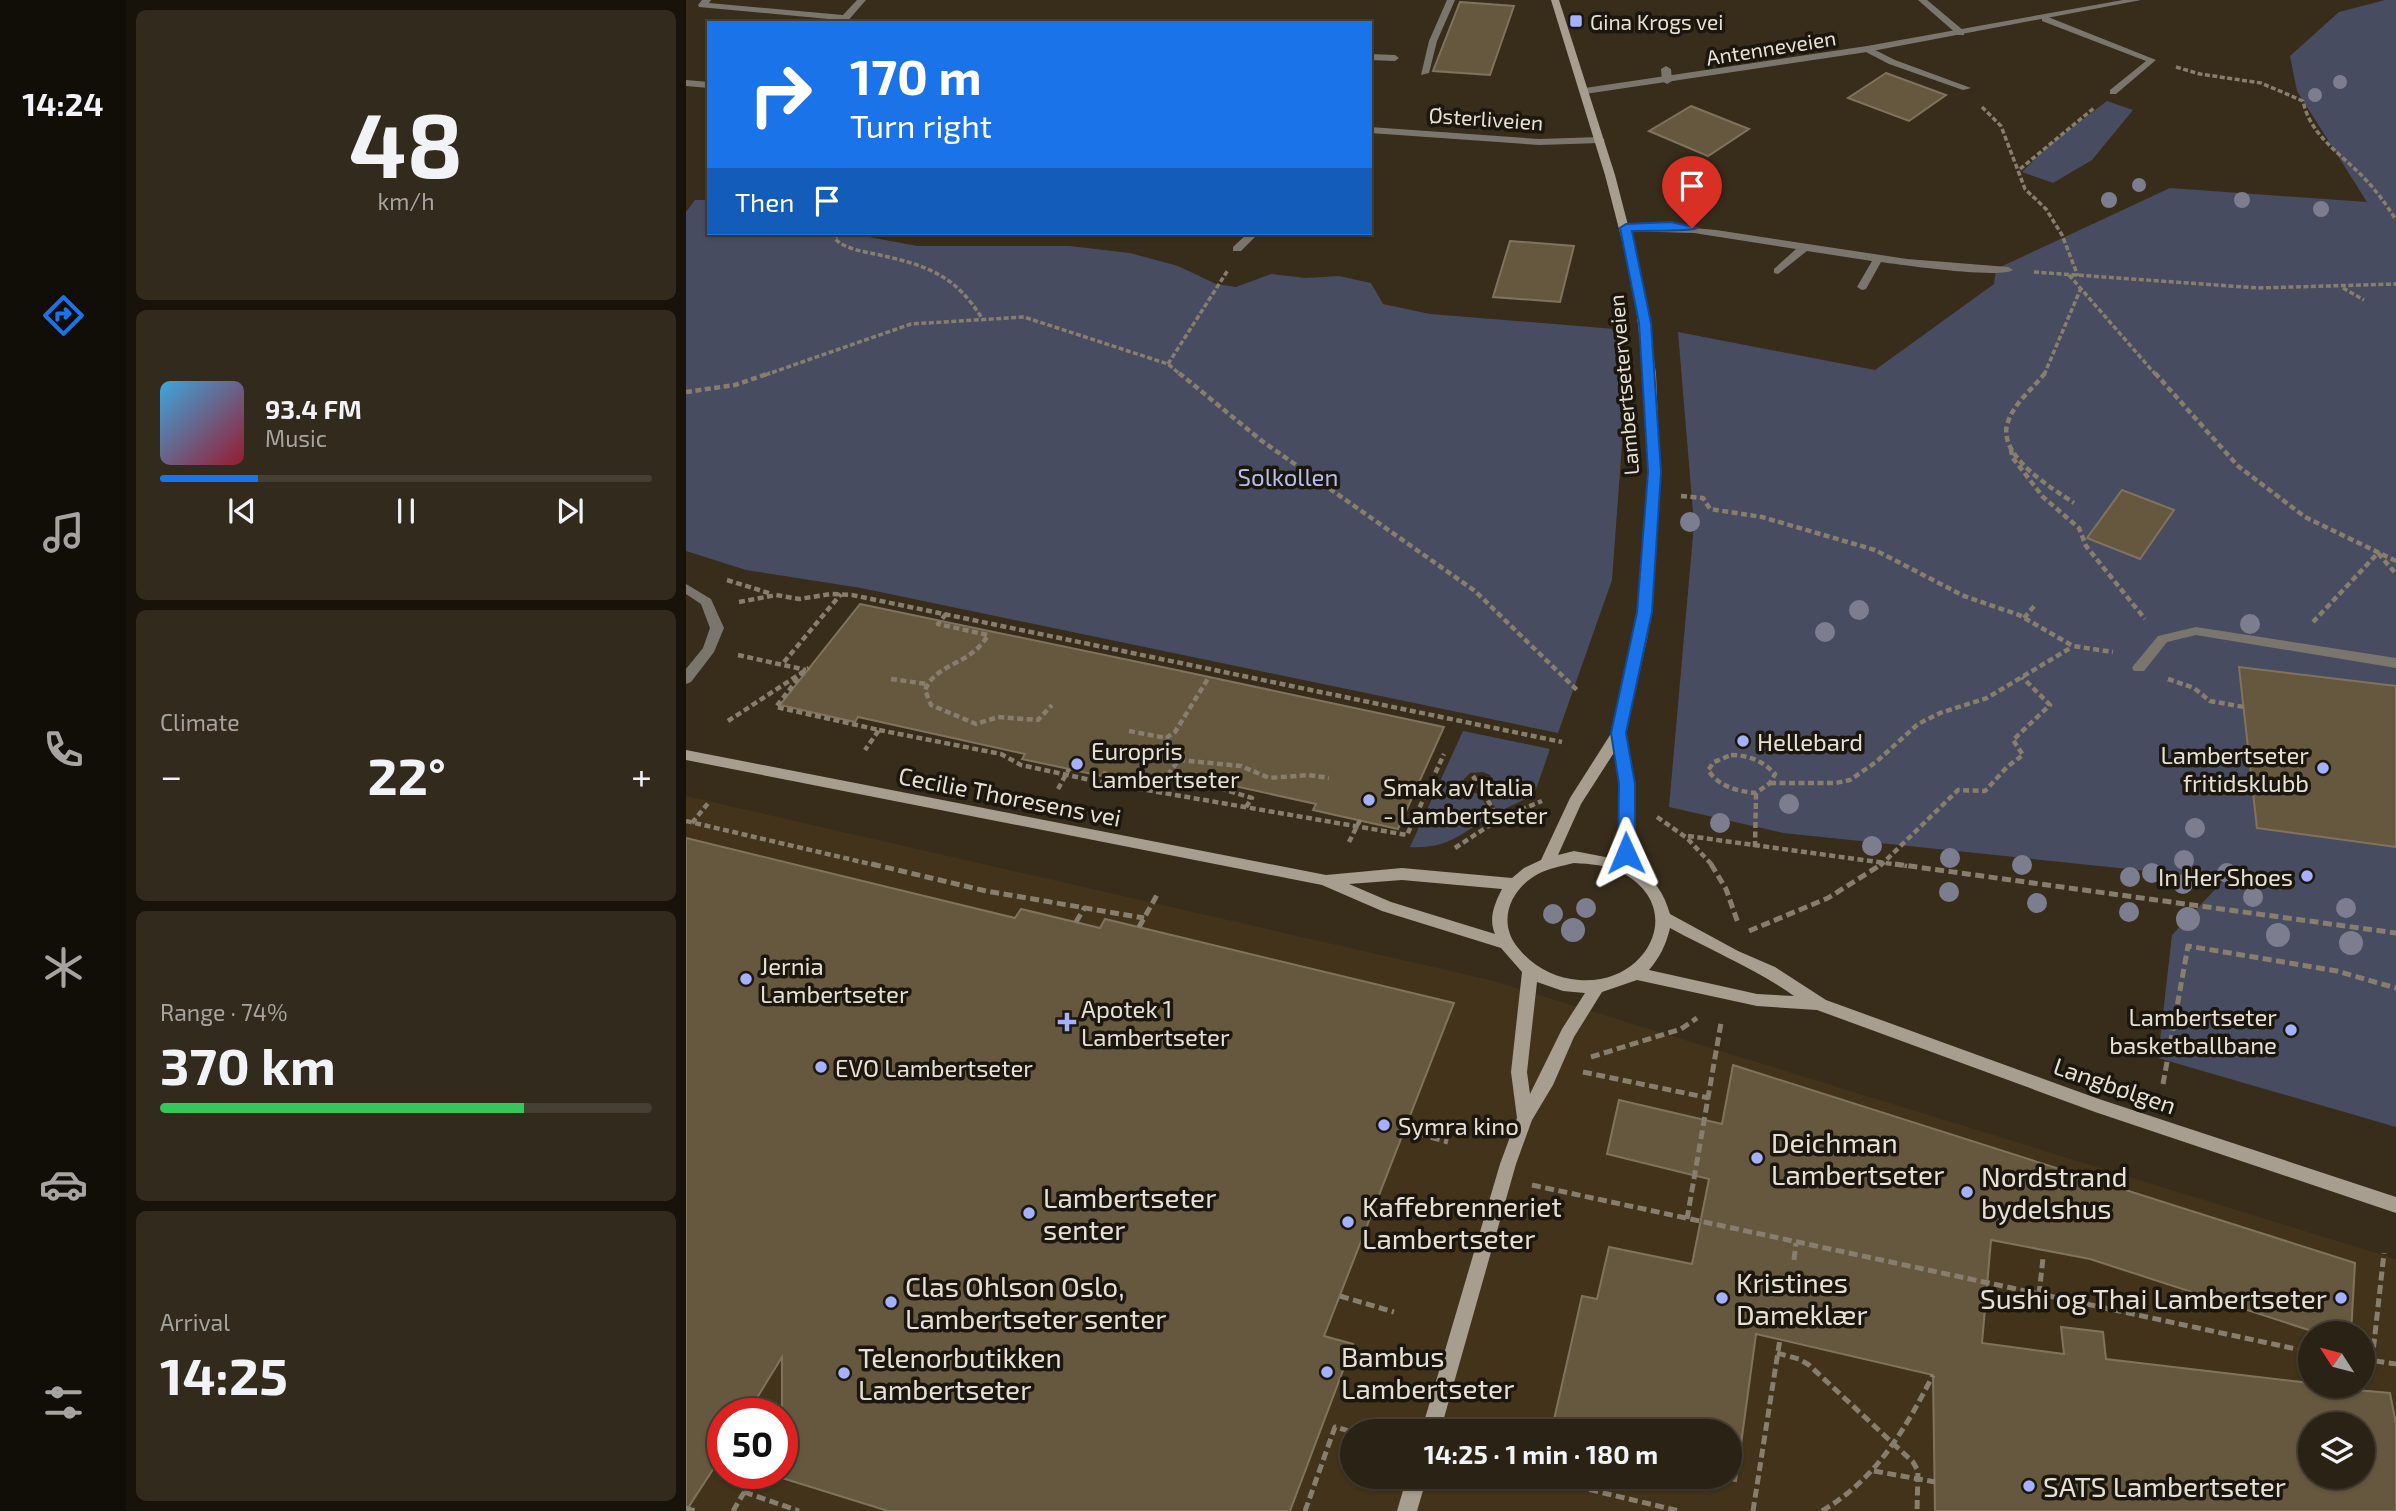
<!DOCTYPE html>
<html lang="en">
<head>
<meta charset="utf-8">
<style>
	body { margin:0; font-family:"Exo 2",sans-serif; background:#322a1d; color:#f1f3f6; height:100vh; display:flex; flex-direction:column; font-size:26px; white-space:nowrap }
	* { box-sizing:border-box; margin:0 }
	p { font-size:23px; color:#a5a4a0 }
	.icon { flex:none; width:38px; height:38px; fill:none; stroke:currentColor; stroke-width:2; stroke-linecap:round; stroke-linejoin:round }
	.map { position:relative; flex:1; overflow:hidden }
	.side { display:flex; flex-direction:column; gap:10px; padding:10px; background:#17130b; width:560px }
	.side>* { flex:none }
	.banner { position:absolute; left:21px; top:21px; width:665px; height:214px; border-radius:0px; box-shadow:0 2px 5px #0004,0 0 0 2px #463f34; background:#1a73e8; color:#fff; overflow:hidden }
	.needle { width:46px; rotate:306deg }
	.fabs { position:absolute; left:1612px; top:1321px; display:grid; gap:14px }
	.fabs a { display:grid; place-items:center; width:77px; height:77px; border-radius:50%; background:#2a2214; box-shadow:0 2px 5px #0004,0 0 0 2px #463f34; font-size:35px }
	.speed { position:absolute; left:21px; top:1398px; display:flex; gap:14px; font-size:35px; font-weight:700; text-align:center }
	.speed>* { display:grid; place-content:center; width:91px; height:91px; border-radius:50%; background:#2a2214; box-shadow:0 2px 5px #0004,0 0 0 2px #463f34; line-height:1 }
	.speed .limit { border:10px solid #d22; background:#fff; color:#111 }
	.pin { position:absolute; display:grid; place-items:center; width:60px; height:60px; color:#fff; margin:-72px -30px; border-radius:50% 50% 50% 0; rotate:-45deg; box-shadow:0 0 7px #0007 }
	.pin .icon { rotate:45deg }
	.me { position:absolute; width:77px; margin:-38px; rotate:359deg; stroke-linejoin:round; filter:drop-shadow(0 0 5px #0008) }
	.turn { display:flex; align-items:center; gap:24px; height:147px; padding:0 28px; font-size:32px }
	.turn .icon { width:91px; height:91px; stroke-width:2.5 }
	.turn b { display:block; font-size:49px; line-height:60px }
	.then { display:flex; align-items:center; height:66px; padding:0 28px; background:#0003; gap:14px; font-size:26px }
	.big { font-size:52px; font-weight:700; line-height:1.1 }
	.side .tile { flex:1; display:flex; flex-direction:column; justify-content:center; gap:10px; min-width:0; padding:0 24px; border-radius:10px; background:#322a1d }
	.side .dial { align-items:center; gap:0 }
	.dial b { font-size:91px; line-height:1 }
	.song { display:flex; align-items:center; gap:21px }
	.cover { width:84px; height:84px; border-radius:10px; background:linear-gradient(135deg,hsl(200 70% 55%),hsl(350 70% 35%)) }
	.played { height:7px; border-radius:4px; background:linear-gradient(90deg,#1a73e8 20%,#463f34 20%) }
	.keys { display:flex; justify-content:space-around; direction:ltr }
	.heat { display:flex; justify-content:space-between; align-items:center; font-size:38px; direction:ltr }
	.charge { height:10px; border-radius:5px; background:linear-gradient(90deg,#34c759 74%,#463f34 0) }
	.trip { position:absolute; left:654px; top:1419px; width:402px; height:70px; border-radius:35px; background:#2a2214; box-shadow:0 2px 5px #0004,0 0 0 2px #463f34; font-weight:700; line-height:70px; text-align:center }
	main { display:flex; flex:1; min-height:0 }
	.tab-bar { display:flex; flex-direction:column; width:126px; justify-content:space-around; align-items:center; background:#110e08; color:#a5a4a0 }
	.tab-bar .icon { width:49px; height:49px }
	.tab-bar .current { color:#1a73e8 }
	.tab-bar b { font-size:32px; color:#f1f3f6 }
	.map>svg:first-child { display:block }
</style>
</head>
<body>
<main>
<nav class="tab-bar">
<b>14:24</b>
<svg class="icon current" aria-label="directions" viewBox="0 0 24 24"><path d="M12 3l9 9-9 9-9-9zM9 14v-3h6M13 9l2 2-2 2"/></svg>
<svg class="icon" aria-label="music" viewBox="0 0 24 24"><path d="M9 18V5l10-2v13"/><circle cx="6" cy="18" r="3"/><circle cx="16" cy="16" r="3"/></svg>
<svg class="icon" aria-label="phone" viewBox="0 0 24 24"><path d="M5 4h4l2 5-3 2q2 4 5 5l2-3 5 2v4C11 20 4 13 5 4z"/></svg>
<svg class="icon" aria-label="climate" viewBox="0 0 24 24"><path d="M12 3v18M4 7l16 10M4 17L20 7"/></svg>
<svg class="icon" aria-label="car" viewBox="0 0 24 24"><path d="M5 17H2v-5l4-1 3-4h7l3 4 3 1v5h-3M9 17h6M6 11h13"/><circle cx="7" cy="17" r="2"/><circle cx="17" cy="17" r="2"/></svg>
<svg class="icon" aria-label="filters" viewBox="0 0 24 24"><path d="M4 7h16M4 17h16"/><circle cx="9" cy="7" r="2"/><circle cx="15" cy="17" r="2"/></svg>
</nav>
<section class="side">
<div class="tile dial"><b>48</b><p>km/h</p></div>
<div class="tile">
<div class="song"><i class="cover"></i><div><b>93.4 FM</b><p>Music</p></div></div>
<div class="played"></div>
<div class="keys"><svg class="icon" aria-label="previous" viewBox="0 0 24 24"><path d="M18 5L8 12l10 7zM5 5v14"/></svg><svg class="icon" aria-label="pause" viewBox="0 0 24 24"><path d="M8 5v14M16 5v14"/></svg><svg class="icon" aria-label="next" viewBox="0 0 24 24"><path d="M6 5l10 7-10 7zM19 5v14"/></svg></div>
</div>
<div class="tile"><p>Climate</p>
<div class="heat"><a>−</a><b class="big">22°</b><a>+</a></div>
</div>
<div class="tile"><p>Range · 74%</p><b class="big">370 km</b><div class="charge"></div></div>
<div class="tile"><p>Arrival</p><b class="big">14:25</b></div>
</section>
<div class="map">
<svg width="1710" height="1511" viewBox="0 0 1710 1511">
	<rect width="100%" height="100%" fill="#382d1b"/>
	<path fill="#42331a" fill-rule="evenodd" d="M0,796l804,184 906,279v252h-1710zM1624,1334h52v52h-52zM37,1414h59v60h-59zM1624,1424h52v53h-52zM667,1432h378v45h-378z"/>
	<g fill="#484c60">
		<path d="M1699,0h11v1127l-238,-69 14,-123 53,-56 -442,-46 -114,-26 25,-283 -16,-192 197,38 119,-86 2,-15 174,-81 197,14 -70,-111 -7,-35 49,-44z"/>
		<path d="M1421,101l26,9 -41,50 -39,23 -31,-11 27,-27z"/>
		<path d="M9,200h14v33h139l69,13h152l61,7 48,13 38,18 20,3 35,-13 35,4 33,-2 32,7 12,21 47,10 185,15 5,30 2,85 -10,136 -54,153 -697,-145 -115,-18 -60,-19v-339z"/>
		<path d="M777,731l87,18 -16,46 -36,17 -12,-19 8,-6 -4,-12 -7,-3 -13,1 -6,6 1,11 14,4 13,21c-31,19 -44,34 -82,32z"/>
	</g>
	<g fill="#66573f" stroke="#80735e" stroke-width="2" fill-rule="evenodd">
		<path d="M774,2l54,4 -24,69 -57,-4z"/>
		<path d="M1200,73l60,22 -37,26 -61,-23z"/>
		<path d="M1005,106l58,23 -41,27 -59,-25z"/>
		<path d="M824,241l64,5 -14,56 -67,-5z"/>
		<path d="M1436,490l52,20 -34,49 -53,-21z"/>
		<path d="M174,604l307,64 277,59 -46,102 -85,-19 3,-6 -141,-31 -7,13 -64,-14 -2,4 -80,-17 3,-5 -167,-37 -3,5 -75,-17z"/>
		<path d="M1553,667l157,19v161l-139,-19z"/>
		<path d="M0,838l329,80 6,-9 79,19 5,-9 349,84 -130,333 29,8 -63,167h-402l-106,-33v-121l-35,57h-24v40l-37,57z"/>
		<path d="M1047,1065l622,198 -4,71h-30l-231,-75 -99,-19 -9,103 82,11 -3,-27 42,5 3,27 204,24v3l80,7 6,31v87h-461l-2,-136 -177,-41 -20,147 -20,-4h15v-45h-146l-32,-8 29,-128 15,3 12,-52 83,17 17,-85 -102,-25 12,-54 103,24zM1624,1424h52v53h-52z"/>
	</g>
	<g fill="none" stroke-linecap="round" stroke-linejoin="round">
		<g stroke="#877e6e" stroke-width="3.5" stroke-dasharray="5 2.5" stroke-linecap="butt">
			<path d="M1490,67l24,7 61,9 42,18c7,34 37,52 60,76 13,13 23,27 33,43"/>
			<path d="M1296,107l19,19 24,63 21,20 16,26 16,41"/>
			<path d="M1334,169l74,-61"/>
			<path d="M152,233l-3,6c11,10 26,12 40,15 51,11 80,20 108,66"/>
			<path d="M1348,272l224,16 138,-4"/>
			<path d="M1383,275l87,100"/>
			<path d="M1657,288l21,12"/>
			<path d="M482,364l60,-94"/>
			<path d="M79,375l146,-51 113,-7 144,47 13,11"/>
			<path d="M1358,375l37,-87"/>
		</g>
		<g stroke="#877e6e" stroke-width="4.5" stroke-dasharray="6 3.5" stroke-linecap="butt">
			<path d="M493,373l83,68 213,150 103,100"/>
			<path d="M1359,373c-13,17 -32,30 -38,52 -8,32 45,63 67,78"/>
			<path d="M1469,373l83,93 67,51 91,44"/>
			<path d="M0,392l49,-7 35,-12"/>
			<path d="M1325,449l1,8 31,40 36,31 7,18 59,73"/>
			<path d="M995,496l22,2 7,11 52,8 113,33 89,46 55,19 54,31 40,6"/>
			<path d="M41,580l45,14"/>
			<path d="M53,602l37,-7 23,4 32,-5 21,1 710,147"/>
			<path d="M260,614l-8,10 50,11c-18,31 -51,27 -63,55l6,15 45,19 22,-7 40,3 14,-15"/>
			<path d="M1338,618l12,-14"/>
			<path d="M1627,622l65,-69 18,21"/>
			<path d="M52,655l68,15"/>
			<path d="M98,662l57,-68"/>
			<path d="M118,671l-28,36 103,23 -14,20"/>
			<path d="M205,679l36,5"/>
			<path d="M1482,679l26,9 16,13 34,6"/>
			<path d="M42,721l81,-53"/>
			<path d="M193,730l122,24 20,11 79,17 307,53 37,-81"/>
			<path d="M443,731l37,7 13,22"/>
			<path d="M480,738l9,-6 34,-55"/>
			<path d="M1045,755c18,0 32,6 44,19l-5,9 -14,10c-19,-2 -37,-6 -48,-23l6,-8z"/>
			<path d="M787,776l26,43"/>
			<path d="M1084,783h66l14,-3 26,-18 42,-38 22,-11 47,-15 85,-51"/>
			<path d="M372,789l11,-20"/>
			<path d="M560,807l6,-9 -83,-25 10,-13 62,6 28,12 40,-3 20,3"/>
			<path d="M971,817l30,21 26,28"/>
			<path d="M0,821l193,45"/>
			<path d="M6,823l17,-21"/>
			<path d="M1002,836l219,30"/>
			<path d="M663,842l11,-22"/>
			<path d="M1069,847l1,-54"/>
			<path d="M769,848l44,-29 43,-18"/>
			<path d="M1194,866l78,-76 27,1 22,-24 16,-12 -10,-15 37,-35 -28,-28"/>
		</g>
		<g stroke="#877e6e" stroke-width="5" stroke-dasharray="9 4.5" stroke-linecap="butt">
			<path d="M186,864l114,27 158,27"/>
			<path d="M1025,864l15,25 12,34"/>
			<path d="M1209,864l501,69"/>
			<path d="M390,922l9,-15"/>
			<path d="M453,927l18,-32"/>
			<path d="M1063,931l79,-33 54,-34"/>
			<path d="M905,1057l90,-28 16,-11"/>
			<path d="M897,1072l126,26"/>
			<path d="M1477,1084l25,-138 149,25 59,17"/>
			<path d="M719,1130l43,12"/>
			<path d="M846,1185l778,167"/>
			<path d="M1001,1219l34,-196"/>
			<path d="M1108,1260l2,-17"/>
			<path d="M1353,1295l4,-37"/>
			<path d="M654,1296l54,16"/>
			<path d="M1091,1353l22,6 10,6 104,97 5,9 -1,40"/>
			<path d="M663,1356l36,10"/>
			<path d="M1676,1359l34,5"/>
			<path d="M1686,1361l12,-108"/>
			<path d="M1188,1471l61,11"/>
			<path d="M851,1477l142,34"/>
			<path d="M58,1492l55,19"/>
			<path d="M0,1508l9,3"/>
			<path d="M47,1511l22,-37"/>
			<path d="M619,1511l30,-84 18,5"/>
			<path d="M1067,1511l27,-172"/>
			<path d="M1136,1511c54,-32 83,-81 111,-136"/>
		</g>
		<g fill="#7b766d" fill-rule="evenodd">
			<path d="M16,0h9l-2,3 134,12 14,-15h9l-20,23h-9l2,-3 -140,-13 -1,-2z"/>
			<path d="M761,0h8l-18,41 -8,32 -8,2 8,-34z"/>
			<path d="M1232,0h9l37,31v4h-6z"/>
			<path d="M1356,17h6l108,43 -40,34h-6v-4l36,-29 -104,-40z"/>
			<path d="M1181,46l28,14 76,28 -8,2 -74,-26 -25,-13 -1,-2z"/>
			<path d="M684,54l25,1 4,3 -4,3 -25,-1z"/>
			<path d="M980,66l5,3 1,12 -5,3 -5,-3 -1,-12z"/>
			<path d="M963,224l67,6 191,29 101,8 5,3c-13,9 -110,-5 -132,-8l-15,27 -4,1 -5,-3 15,-26 -65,-10 -29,23 -4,-1v-4l22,-20 -102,-16 -68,-2 -5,-3 5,-3z"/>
			<path d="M562,233h11l-18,18h-8v-4z"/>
			<path d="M0,584l25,15 13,29 -10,24 -23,30 -5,2v-15l17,-21 7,-20 -9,-24 -15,-10z"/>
			<path d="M1510,627l200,31v10l-200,-33 -29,7 -23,29h-10l-2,-3 2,-3 24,-29z"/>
		</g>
		<g fill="#7b766d" fill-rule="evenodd">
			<path d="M1437,0h18l-274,52 -282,42 -5,-3 5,-3 282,-42z"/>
			<path d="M0,80l23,2v6l-23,-2z"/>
			<path d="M684,127l169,12 61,-2 5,3 -5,3 -61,2 -169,-12z"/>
		</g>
		<g fill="#a79e8f" fill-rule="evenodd">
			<path d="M865,0h8l56,175 28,108 13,91 4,98 -6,113 -7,54 -21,94 8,51 1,82c19,12 29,27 35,48l68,37 37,16 51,33 270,98 300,99v16l-301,-101 -278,-102 -60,-4 -120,-26 -35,12 -28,45 -21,48 -21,35 -16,44 -76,268h-19l79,-268 17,-46 -6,-46 11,-100 -21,-24 -119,-37 -60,-26 -636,-125v-10l640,125 76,-7 110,10 12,-10 17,-8 29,-62 42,-66 21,-93 9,-54 6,-113 -4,-98 -11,-91 -28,-108zM929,751l5,33 1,76 -47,-9 -16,4 23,-51zM888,863c16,1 33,2 47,9 68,36 25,114 -42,108 -24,-2 -44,-12 -60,-31 -23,-26 -9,-60 19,-75 11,-6 24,-8 36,-11zM716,880l100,9c-7,14 -14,29 -7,45l-104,-32 -42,-18zM984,928c42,23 86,41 124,68l-37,-2 -108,-24c11,-13 17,-25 21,-42zM851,982l26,9 22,2 -23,36 -32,65 -3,-22z"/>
			<path d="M721,1477h20l-10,34h-20z"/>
		</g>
	</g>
	<g fill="#7d7d90">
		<circle cx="1654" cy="82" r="7"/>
		<circle cx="1629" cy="95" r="7"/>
		<circle cx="1453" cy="185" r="7"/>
		<circle cx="1423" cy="200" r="8"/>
		<circle cx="1556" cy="200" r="8"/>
		<circle cx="1635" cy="209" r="8"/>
		<circle cx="1004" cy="522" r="10"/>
		<circle cx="1173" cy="610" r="10"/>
		<circle cx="1564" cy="624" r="10"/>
		<circle cx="1139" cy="632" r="10"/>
		<circle cx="1103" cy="804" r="10"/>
		<circle cx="1034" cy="823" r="10"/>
		<circle cx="1509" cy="828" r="10"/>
		<circle cx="1186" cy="846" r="10"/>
		<circle cx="1264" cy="858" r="10"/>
		<circle cx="1498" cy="860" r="10"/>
		<circle cx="1336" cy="865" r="10"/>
		<circle cx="1466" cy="873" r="10"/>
		<circle cx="1541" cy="873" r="10"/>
		<circle cx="1444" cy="877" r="10"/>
		<circle cx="1497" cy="884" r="10"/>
		<circle cx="1263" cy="892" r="10"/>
		<circle cx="1567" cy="897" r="10"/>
		<circle cx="1351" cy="903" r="10"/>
		<circle cx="900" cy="908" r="10"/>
		<circle cx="1660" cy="908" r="10"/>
		<circle cx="1443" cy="912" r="10"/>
		<circle cx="867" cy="914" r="10"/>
		<circle cx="1502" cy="919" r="12"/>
		<circle cx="887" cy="930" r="12"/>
		<circle cx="1592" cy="935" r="12"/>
		<circle cx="1665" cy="943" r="12"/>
	</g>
	<path fill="#1a73e8" stroke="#114b97" stroke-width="2" d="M985,222l26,6c-5,4 -53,2 -65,3l19,92 10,149 -9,140 -26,121 9,51v69l-3,4h-12l-2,-4 1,-69 -8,-51 26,-121 11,-140 -9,-149 -19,-95 6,-4z"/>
	<g fill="#a5b1fc" stroke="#1b160e" stroke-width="2.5">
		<rect x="883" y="14" width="14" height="14" rx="3.5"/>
		<circle cx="1057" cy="741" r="7"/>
		<circle cx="391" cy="764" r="7"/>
		<circle cx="1637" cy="768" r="7"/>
		<circle cx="683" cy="800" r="7"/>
		<circle cx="1621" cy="876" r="7"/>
		<circle cx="60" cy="979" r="7"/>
		<path d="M377.5 1011.5h7v7h7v7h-7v7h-7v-7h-7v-7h7z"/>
		<circle cx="1605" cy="1030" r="7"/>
		<circle cx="135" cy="1067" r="7"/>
		<circle cx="698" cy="1125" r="7"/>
		<circle cx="1071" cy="1158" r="7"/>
		<circle cx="1281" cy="1192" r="7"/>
		<circle cx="343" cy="1213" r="7"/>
		<circle cx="662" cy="1222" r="7"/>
		<circle cx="1036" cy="1298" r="7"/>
		<circle cx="1655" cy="1298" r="7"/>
		<circle cx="205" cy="1302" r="7"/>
		<circle cx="641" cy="1372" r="7"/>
		<circle cx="158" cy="1373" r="7"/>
		<circle cx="1343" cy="1486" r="7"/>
	</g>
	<g text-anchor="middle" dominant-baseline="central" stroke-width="7" stroke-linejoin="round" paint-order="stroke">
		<g font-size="21" fill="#e7e0d4" stroke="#1b160e" text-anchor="start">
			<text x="904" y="21">Gina Krogs vei</text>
		</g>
		<g font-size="21" fill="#e7e0d4" stroke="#1b160e">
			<text transform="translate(1085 47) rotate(-9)">Antenneveien</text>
			<text transform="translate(800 118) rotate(4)">Østerliveien</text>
			<text transform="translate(937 385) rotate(-95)">Lambertseterveien</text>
		</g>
		<g font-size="24" fill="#b5bef0" stroke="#1b160e">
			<text x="602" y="476">Solkollen</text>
		</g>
		<g font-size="24" fill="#e7e0d4" stroke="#1b160e" text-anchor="start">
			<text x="1071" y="741">Hellebard</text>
			<text x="405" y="750">Europris<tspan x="405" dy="28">Lambertseter</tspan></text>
			<text x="1623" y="754" text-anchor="end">Lambertseter<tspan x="1623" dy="28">fritidsklubb</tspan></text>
			<text x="697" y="786">Smak av Italia<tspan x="697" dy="28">- Lambertseter</tspan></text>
			<text x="1607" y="876" text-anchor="end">In Her Shoes</text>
			<text x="74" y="965">Jernia<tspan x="74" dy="28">Lambertseter</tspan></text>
			<text x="395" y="1008">Apotek 1<tspan x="395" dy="28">Lambertseter</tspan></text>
			<text x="1591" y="1016" text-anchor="end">Lambertseter<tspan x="1591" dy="28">basketballbane</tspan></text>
			<text x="149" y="1067">EVO Lambertseter</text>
			<text x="712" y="1125">Symra kino</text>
		</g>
		<g font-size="24" fill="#e7e0d4" stroke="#1b160e">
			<text transform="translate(324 796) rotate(11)">Cecilie Thoresens vei</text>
			<text transform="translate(1429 1085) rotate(19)">Langbølgen</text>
		</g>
		<g font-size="28" fill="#e7e0d4" stroke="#1b160e" text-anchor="start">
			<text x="1085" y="1142">Deichman<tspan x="1085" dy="32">Lambertseter</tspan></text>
			<text x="1295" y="1176">Nordstrand<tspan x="1295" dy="32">bydelshus</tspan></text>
			<text x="357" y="1197">Lambertseter<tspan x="357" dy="32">senter</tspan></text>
			<text x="676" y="1206">Kaffebrenneriet<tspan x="676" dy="32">Lambertseter</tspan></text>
			<text x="1050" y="1282">Kristines<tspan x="1050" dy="32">Dameklær</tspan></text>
			<text x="219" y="1286">Clas Ohlson Oslo,<tspan x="219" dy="32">Lambertseter senter</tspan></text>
			<text x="1641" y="1298" text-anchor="end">Sushi og Thai Lambertseter</text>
			<text x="655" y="1356">Bambus<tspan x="655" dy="32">Lambertseter</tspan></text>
			<text x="172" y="1357">Telenorbutikken<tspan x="172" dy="32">Lambertseter</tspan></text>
			<text x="1357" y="1486">SATS Lambertseter</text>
		</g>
	</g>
</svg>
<div class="fabs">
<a><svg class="needle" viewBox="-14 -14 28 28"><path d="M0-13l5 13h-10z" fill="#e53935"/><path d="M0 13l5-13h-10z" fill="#a5a4a0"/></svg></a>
<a><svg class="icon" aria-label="layers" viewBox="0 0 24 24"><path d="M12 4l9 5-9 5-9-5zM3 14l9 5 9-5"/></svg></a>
</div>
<div class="speed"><div class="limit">50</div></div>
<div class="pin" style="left:1006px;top:228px;background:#d93025"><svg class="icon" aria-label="arrive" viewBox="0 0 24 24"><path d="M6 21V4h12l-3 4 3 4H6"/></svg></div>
<svg class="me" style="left:940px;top:853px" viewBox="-20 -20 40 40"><path d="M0-17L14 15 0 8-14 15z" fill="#1a73e8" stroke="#fff" stroke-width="4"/></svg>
<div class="trip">14:25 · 1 min · 180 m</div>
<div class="banner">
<div class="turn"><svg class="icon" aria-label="right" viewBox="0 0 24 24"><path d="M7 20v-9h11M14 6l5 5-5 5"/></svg><div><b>170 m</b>Turn right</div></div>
<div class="then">Then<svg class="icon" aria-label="arrive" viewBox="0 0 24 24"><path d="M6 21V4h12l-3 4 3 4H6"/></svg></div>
</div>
</div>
</main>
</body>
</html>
